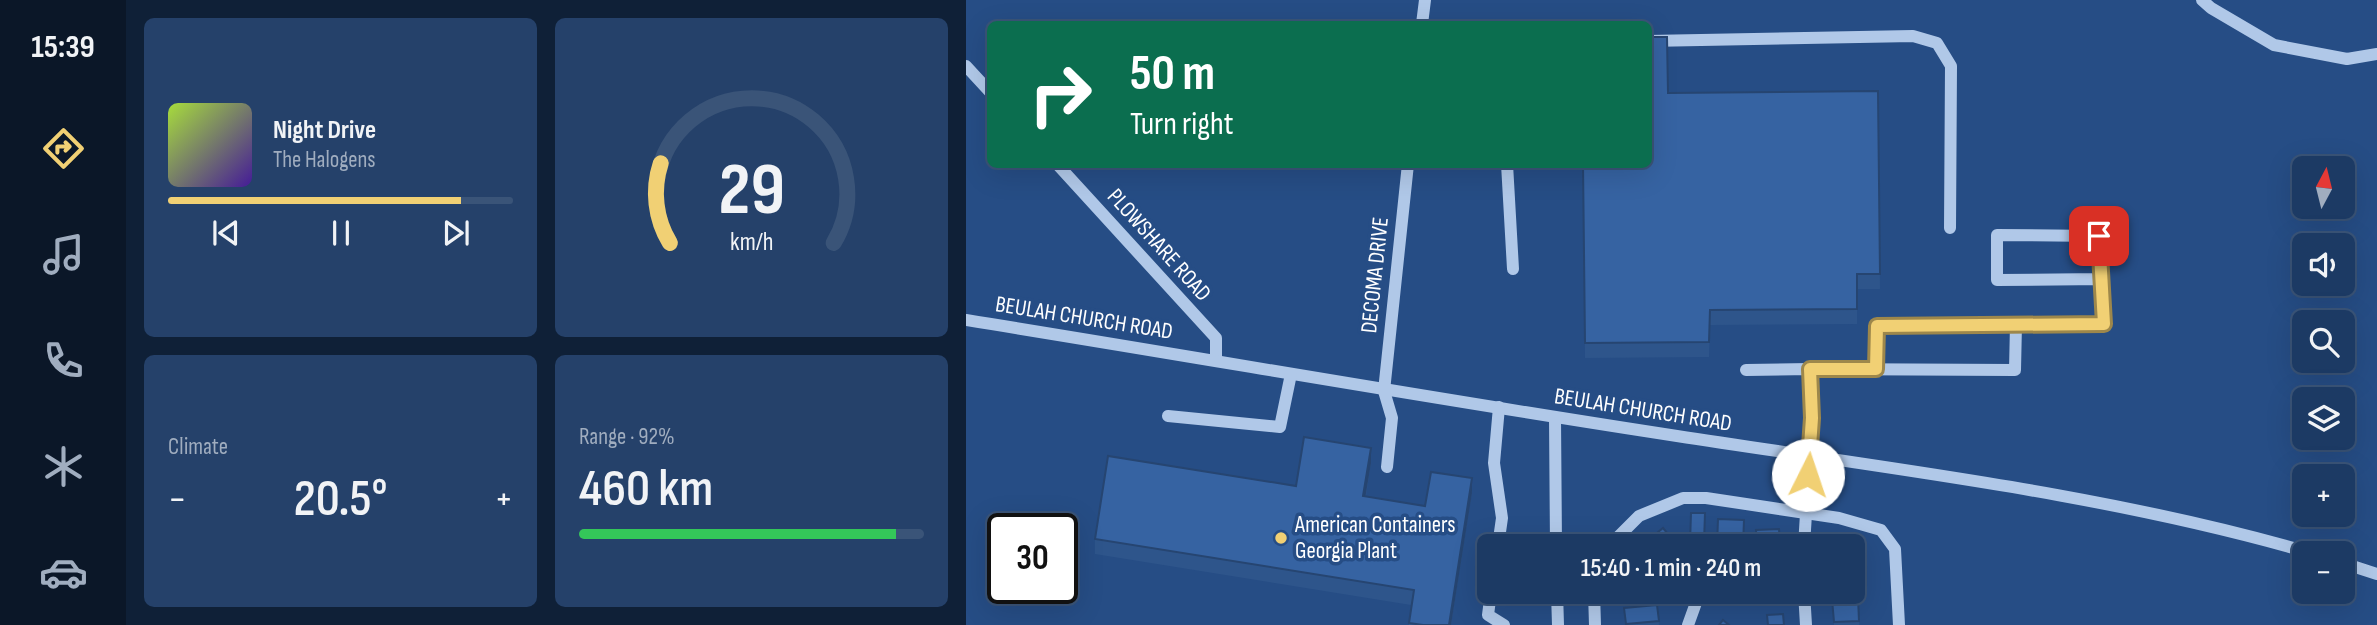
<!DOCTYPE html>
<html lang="en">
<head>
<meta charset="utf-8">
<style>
	body { margin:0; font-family:"Sofia Sans Condensed",sans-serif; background:#25416a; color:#f1f3f6; height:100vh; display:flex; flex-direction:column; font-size:26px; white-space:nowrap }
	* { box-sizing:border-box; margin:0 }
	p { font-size:23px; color:#a0adbf }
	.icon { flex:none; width:38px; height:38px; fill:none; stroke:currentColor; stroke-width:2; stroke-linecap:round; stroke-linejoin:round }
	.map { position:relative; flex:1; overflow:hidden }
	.side { display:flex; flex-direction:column; gap:18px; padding:18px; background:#0f2037; width:840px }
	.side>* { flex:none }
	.guide { position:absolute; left:21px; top:21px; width:665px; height:147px; border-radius:10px; box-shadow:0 7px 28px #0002,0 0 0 2px #3a5478; background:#0b6e4f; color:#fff; overflow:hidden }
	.needle { width:46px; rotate:7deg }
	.tools { position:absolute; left:1326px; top:156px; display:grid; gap:14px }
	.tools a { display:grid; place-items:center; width:63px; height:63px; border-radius:10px; background:#1c3a64; box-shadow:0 7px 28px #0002,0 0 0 2px #3a5478; font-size:35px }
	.speed { position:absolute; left:21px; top:513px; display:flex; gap:14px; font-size:35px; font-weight:700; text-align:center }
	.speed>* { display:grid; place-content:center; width:91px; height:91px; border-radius:50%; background:#1c3a64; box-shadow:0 7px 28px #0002,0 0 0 2px #3a5478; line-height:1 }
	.speed .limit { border:4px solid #111; border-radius:10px; background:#fff; color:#111 }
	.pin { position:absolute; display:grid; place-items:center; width:60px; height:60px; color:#fff; margin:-30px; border-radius:14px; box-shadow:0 4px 10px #0006 }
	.me { position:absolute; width:77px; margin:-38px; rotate:4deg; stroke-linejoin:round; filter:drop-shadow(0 0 5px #0008) }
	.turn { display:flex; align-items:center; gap:24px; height:147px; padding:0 28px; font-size:32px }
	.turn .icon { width:91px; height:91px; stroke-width:2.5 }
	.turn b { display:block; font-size:49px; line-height:60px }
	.big { font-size:52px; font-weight:600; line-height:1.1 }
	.side .card { flex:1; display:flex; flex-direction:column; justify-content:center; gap:10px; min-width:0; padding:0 24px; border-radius:10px; background:#25416a }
	.side .dial { align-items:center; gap:0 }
	.dial svg { height:182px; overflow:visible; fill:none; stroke:#3a5478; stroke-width:7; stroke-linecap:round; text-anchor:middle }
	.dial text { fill:#f1f3f6; stroke:none }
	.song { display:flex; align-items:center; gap:21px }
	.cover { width:84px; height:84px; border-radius:10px; background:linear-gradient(135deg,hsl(80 70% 55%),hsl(260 70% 35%)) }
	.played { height:7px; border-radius:4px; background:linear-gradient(90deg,#f1d074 85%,#3a5478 85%) }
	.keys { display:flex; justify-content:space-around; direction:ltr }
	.heat { display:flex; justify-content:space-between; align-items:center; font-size:38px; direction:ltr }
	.charge { height:10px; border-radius:5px; background:linear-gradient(90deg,#34c759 92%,#3a5478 0) }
	.side .tiles { flex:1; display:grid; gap:18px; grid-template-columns:repeat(2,1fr) }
	.trip { position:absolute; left:511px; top:534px; width:388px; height:70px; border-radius:10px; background:#1c3a64; box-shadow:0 7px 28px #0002,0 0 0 2px #3a5478; font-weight:600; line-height:70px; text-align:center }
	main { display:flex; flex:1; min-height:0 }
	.tab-bar { display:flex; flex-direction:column; width:126px; justify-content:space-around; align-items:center; background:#0b1728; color:#a0adbf }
	.tab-bar .icon { width:49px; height:49px }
	.tab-bar .active { color:#f1d074 }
	.tab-bar b { font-size:32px; color:#f1f3f6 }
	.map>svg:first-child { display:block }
</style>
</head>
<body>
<main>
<nav class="tab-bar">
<b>15:39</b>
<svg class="icon active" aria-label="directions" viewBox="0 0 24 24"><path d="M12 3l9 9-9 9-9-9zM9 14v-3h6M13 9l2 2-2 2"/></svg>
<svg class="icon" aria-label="music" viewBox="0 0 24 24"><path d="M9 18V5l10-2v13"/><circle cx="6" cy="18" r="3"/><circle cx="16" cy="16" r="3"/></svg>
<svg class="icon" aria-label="phone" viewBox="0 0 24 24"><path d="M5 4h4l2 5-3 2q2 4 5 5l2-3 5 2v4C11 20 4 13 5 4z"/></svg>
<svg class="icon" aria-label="climate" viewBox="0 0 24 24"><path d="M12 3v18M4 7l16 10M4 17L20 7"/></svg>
<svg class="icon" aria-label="car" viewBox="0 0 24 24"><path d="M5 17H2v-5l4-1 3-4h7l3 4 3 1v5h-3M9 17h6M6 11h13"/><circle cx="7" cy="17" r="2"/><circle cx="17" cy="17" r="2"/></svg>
</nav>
<section class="side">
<div class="tiles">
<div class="card">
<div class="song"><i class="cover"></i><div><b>Night Drive</b><p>The Halogens</p></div></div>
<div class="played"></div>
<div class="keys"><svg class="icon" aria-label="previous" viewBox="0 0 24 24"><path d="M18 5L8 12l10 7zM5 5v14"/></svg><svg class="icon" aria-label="pause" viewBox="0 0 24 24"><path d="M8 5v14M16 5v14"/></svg><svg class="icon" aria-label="next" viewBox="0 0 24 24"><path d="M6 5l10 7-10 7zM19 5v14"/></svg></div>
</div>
<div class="card dial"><svg viewBox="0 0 100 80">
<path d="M14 69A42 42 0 1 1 86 69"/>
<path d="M14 69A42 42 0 0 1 10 34" stroke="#f1d074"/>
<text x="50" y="56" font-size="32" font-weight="700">29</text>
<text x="50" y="72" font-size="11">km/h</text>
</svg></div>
<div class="card"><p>Climate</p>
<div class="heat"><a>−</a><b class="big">20.5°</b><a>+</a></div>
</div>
<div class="card"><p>Range · 92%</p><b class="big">460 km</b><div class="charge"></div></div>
</div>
</section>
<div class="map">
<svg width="1411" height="625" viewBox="0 0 1411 625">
	<rect width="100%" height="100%" fill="#264d85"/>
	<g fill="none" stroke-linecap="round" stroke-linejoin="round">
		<g stroke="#b0c8e8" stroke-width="12">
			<path d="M1236,0l9,8 63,37 73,14 30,-5"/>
			<path d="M456,24l3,-24"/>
			<path d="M682,41l265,-5 24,7 14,23 -1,162"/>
			<path d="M0,66l24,26"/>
			<path d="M91,164l159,174v22"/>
			<path d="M541,164l6,105"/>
			<path d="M0,320c237,38 474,80 711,116 213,33 427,57 634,117"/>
			<path d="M844,369l205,1 1,-46h88l-5,-88 -102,-1v45l105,-1"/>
			<path d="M910,369l1,-43 139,-2"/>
			<path d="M780,370l64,-1 2,49 -8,128"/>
			<path d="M202,416l112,11 11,-53"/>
			<path d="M589,418l1,128"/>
			<path d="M421,467l5,-49 -8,-27 24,-227"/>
			<path d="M532,546l4,-28 -8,-55 5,-56"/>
			<path d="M643,546l30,-30 44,-18h23l133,20 42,12 14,19 4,76"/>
			<path d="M1377,563l34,11"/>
			<path d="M525,592l-3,23 16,10"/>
			<path d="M591,592l1,33"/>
			<path d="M628,592l1,33"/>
			<path d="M838,592l2,33"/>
			<path d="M722,625l9,-25 15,-3 93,-3"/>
		</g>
	</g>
	<g fill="#2e558b">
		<path d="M912,91l2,198h-23v35l-147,1 -1,32 -124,1 -2,-194 85,-71z"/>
		<path d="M405,463l-5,33 59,10 47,-13 -21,132h-42l2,-20 -316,-51v-15l201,-53z"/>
		<path d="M725,513h14v33h-15z"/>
		<path d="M896,536v26h-7l1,32 -25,1 -1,-3h23v-46z"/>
		<path d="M661,592h27l-1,4z"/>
		<path d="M892,597l1,28h-25l-2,-26z"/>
		<path d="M691,605l2,20h-34l-1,-17z"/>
	</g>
	<g fill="#264571">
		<path d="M405,448v15l-8,48v-15z"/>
		<path d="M506,478v15l-21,132h-2z"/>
	</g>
	<g fill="#3663a2" stroke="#264571" stroke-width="2">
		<path d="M682,37h19l1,56 210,-2 2,183h-23v35l-147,1 -1,32 -124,1 -2,-179h65z"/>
		<path d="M338,437l67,11 -8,48 62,10 6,-34 41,6 -23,147h-26l-14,-2 5,-33 -319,-51 13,-83 188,30z"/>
		<path d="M725,513h14l-1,30h-14z"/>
		<path d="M752,519l26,1 -1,26h-26z"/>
		<path d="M697,528l15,18h-31l-2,-3z"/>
		<path d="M813,529l1,17h-23l-1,-16z"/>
		<path d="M866,536h30v15h-9v-5h-21z"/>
		<path d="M887,561h2l1,23h-3z"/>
		<path d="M892,597l1,24 -25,1 -2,-23z"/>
		<path d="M691,605l2,16 -33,3 -2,-16z"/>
		<path d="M817,614l1,11h-16l-1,-10z"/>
		<path d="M757,620l6,5h-10z"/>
	</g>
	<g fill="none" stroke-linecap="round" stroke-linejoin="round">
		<defs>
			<path id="route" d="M842,475l4,-57 -2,-49h66l1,-43 227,-2 -5,-88"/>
		</defs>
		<use href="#route" stroke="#9d874b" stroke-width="18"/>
		<use href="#route" stroke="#f1d074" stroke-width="12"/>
	</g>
	<circle fill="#f1d074" stroke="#264d85" stroke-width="2.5" cx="315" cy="538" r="7"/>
	<g text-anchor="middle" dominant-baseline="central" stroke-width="7" stroke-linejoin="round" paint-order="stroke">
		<g font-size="23" fill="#fff" stroke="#264d85">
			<text transform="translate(193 245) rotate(48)">PLOWSHARE ROAD</text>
			<text transform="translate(409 275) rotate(-84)">DECOMA DRIVE</text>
			<text transform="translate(118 318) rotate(9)">BEULAH CHURCH ROAD</text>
			<text transform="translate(677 410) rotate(9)">BEULAH CHURCH ROAD</text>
		</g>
		<g font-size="23" fill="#fff" stroke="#264d85" text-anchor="start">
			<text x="329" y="525">American Containers<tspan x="329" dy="26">Georgia Plant</tspan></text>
		</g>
	</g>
</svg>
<div class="tools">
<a><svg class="needle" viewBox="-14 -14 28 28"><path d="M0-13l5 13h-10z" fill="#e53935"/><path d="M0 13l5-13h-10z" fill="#a0adbf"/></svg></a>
<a><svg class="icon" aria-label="sound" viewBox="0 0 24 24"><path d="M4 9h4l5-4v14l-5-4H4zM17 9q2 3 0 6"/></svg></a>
<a><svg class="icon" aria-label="search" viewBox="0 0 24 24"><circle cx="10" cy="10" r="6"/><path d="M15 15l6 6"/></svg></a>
<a><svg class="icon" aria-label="layers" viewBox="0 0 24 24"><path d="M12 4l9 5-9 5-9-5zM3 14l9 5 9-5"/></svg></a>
<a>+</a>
<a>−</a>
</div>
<div class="speed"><div class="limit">30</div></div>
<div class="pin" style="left:1133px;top:236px;background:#d93025"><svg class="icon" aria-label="arrive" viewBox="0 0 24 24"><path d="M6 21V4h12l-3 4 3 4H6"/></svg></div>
<svg class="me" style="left:842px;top:475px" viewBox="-20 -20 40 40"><circle r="19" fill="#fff"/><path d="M0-13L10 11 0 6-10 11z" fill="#f1d074"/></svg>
<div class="trip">15:40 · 1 min · 240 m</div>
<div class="guide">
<div class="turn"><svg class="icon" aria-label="right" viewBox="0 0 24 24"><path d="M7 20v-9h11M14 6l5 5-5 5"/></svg><div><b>50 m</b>Turn right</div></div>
</div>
</div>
</main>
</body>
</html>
